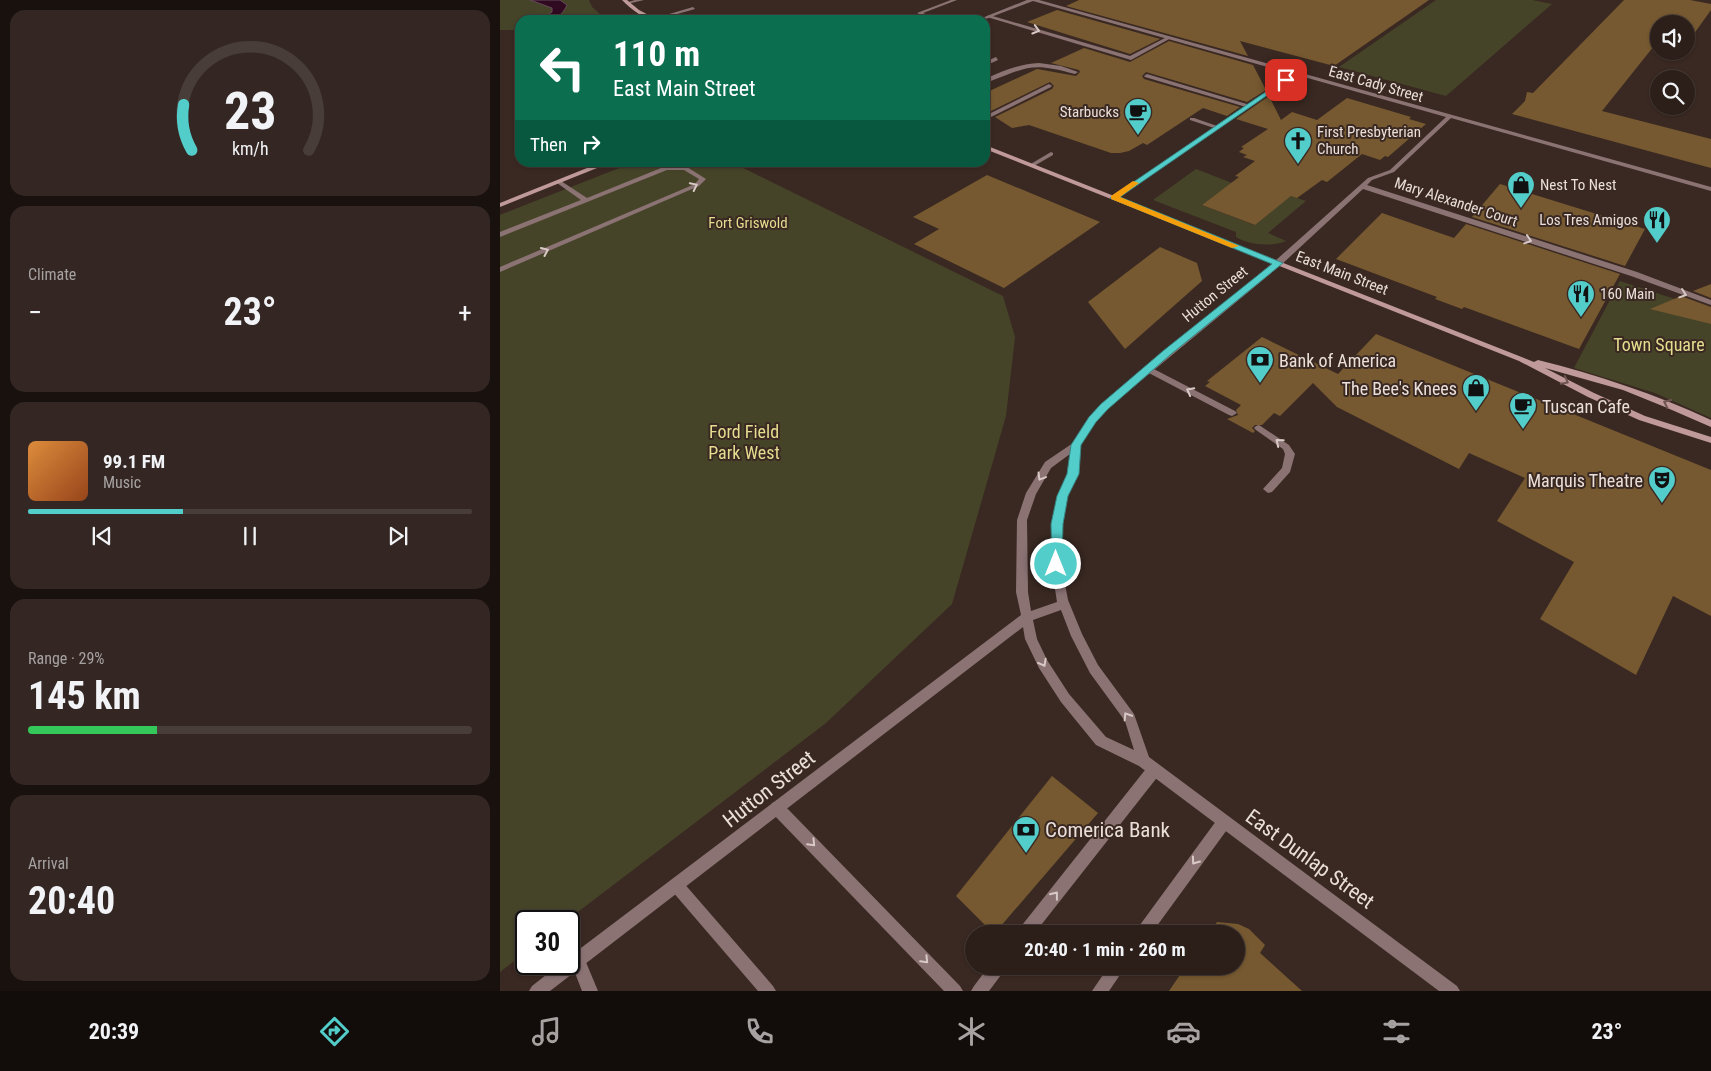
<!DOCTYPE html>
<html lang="en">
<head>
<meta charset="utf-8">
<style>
	body { margin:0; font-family:"Roboto Condensed",sans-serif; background:#342723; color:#f1f3f6; height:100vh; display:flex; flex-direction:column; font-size:19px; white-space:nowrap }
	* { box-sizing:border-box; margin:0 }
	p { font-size:16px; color:#a6a2a2 }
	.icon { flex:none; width:28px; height:28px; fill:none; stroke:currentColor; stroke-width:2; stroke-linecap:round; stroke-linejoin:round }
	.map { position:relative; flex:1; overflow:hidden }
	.side { display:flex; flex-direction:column; gap:10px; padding:10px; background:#18110e; width:500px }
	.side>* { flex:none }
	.guide { position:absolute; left:15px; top:15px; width:475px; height:152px; border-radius:15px; box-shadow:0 1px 4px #0004,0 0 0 1px #483d39; background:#0b6e4f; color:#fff; overflow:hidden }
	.buttons { position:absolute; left:1150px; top:15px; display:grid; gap:10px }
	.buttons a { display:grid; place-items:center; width:45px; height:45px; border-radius:50%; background:#2c1f1a; box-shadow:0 1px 4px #0004,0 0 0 1px #483d39; font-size:25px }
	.speed { position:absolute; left:15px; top:910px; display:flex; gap:10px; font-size:25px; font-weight:700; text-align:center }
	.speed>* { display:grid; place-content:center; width:65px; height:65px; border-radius:50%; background:#2c1f1a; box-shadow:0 1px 4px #0004,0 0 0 1px #483d39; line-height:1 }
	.speed .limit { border:2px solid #111; border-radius:8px; background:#fff; color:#111 }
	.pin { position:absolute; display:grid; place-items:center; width:42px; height:42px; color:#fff; margin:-21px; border-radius:10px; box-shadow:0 2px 8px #0006 }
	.me { position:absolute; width:55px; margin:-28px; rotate:0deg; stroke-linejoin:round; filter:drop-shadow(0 0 4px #0008) }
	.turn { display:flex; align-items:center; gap:18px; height:105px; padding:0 15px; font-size:22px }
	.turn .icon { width:65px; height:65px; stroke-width:2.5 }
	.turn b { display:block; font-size:35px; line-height:42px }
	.then { display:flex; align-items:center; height:48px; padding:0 15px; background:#0003; gap:10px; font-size:19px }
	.big { font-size:38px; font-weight:700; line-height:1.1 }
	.side .tile { flex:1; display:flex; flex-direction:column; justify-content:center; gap:8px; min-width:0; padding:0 18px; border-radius:15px; background:#342723 }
	.side .dial { align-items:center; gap:0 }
	.dial svg { height:130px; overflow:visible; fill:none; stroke:#483d39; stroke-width:7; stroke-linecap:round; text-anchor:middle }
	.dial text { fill:#f1f3f6; stroke:none }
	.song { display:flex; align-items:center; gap:15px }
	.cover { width:60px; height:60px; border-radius:8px; background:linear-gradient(135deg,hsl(30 70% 55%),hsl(20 70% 35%)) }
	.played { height:5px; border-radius:2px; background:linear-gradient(90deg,#53cdca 35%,#483d39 35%) }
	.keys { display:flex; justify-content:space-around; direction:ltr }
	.heat { display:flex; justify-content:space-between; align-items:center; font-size:28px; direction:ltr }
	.charge { height:8px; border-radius:4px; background:linear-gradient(90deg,#34c759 29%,#483d39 0) }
	.trip { position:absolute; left:465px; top:925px; width:280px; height:50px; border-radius:25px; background:#2c1f1a; box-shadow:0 1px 4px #0004,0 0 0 1px #483d39; font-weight:700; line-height:50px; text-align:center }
	.menu { display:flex; height:80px; justify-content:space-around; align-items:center; background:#120c0a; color:#a6a2a2 }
	.menu .icon { width:35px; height:35px }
	.menu .current { color:#53cdca }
	.menu b { font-size:22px; color:#f1f3f6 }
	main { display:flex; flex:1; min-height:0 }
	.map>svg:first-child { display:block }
</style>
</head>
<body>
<main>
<section class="side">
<div class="tile dial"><svg viewBox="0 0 100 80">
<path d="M14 69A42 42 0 1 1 86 69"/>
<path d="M14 69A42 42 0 0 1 9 41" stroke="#53cdca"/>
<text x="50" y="56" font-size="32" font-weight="700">23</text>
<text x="50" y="72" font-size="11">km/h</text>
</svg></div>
<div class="tile"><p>Climate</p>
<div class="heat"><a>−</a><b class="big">23°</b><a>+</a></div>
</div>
<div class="tile">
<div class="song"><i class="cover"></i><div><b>99.1 FM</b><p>Music</p></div></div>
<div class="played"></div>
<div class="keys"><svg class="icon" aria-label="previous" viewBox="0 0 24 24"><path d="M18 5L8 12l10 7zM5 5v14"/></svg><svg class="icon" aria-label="pause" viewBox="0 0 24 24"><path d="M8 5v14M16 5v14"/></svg><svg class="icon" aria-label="next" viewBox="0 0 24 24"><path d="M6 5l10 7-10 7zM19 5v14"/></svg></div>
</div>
<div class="tile"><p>Range · 29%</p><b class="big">145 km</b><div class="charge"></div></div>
<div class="tile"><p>Arrival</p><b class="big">20:40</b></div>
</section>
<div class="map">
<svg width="1211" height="991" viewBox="0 0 1211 991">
	<rect width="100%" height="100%" fill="#3a2922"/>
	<g fill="#464428">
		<path d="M0,0h89l3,7 8,7 -21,6h-59v10h-20z"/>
		<path d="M936,0h96l20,4 -106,92 -107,-29z"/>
		<path d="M132,163h101l270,133 12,41 -9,79 -54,188 -126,119 -260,198h-40v31l-26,20v-757z"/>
		<path d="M696,169l36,14 -30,22 52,20 37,-29 15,5 -38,32 18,8c-13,6 -38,4 -50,-4v-5l-83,-32z"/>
		<path d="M1120,281l91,30v107l-56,-25 -81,-25z"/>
	</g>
	<path fill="#2f0a21" stroke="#674a58" d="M30,0h30l7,5c-6,13 -14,15 -28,15l13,-8v-4z"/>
	<g fill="#765930">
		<path d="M579,0h350l-95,66 -94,-25 8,15 -182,-50z"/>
		<path d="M1124,0h66l21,4v6l-25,35v-21h-27v23l-5,-1 -52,65 109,28v29l-199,-54 13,-13 2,-9 6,1z"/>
		<path d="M557,10l103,29 -30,15 -103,-32z"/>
		<path d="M669,41l84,24 13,25 -19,12 -101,-30 -4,4 2,3 96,28 -13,9 -24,-8 -56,37 -4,-2 -14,8 -9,2h-9l-82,-28 -17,3 -17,-11 57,-28 2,-3 -4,-4 -59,29 -6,-6v-12l52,-24 39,7 4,-4 -1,-2 -28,-7 33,-15 46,14z"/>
		<path d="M769,96l12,24 11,-8 25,8 30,-22 64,19 -2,2 17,5 -38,33 -3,-1 -5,4 -18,-6 -35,28 -5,-2 -25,18 -6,-2 -36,29 -53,-20 37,-28 -4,-1 20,-15 -12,-4 4,-2 -8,-3 5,-4 -3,-1 27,-18 -32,-10z"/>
		<path d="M487,175l113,47 -96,66 -90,-44 25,-15 -26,-12z"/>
		<path d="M1000,184l145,45 -20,37 -153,-49z"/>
		<path d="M882,213l72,25 12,-14 154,50 -41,75 -115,-42 -2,2 -27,-10 2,-2 -101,-38z"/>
		<path d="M660,247l37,16 5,18 -77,68 -37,-47z"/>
		<path d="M1211,284v14l-18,-7z"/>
		<path d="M1181,296l30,11v17l-61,-15z"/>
		<path d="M876,334l335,136v146l-38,-20 -37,79 -96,-56 34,-57 -77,-41 28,-43 -56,-25 -10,16 -122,-62 -24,-24 -33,33 -6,-3 -12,12h-7l-3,3 3,3 -2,2 -26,-14 11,-4 -2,-5 5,-5 -36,-19 5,-4 -3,-1 55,-44 76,37z"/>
		<path d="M552,776l46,37 -104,121 -38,-38z"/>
		<path d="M717,922l21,2 11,5 16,16 -5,8 42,38h-133l17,-25h50v-32h-27z"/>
	</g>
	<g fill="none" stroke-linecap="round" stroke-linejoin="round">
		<g fill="#8b7374" fill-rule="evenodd">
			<path d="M451,0h6l-34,13 18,7h-7l-17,-7z"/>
			<path d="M193,7l2,2 -39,11h-7z"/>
			<path d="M489,15l141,41 37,-19 4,1 -40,22 -144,-43z"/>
			<path d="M496,57l2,3 -13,6v-4z"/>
			<path d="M539,63l22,3 17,6 -3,2c-46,-13 -48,-6 -90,9v-4c18,-8 34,-15 54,-16z"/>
			<path d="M647,74l103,31 1,1 -5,1 -101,-30 -1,-1z"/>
			<path d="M549,84l3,2 -1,1 -66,33v-4z"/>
			<path d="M690,118h4l26,9 -3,2 -27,-9z"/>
			<path d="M551,152l2,1v2l-19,11 -5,-1z"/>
			<path d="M166,166l21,1 19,12 -7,7 -199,86v-5l195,-83 4,-5 -15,-9h-17l-167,67v-5l81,-32 -24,-17v-2h4l26,17z"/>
			<path d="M648,366l87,45 2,2 -5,3 -3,-1 -84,-44 -1,-2 1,-2z"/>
			<path d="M759,425l30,20 6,9 -5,18 -18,20 -4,1 -5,-4 19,-21 3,-14 -2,-5 -27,-19 -2,-2 2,-2z"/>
			<path d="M654,763l5,2 2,5 -2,5 -125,159h-17l2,-5 130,-164z"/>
			<path d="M277,801l5,2 178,183 3,5h-19l-172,-178 -2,-5 2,-5z"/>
			<path d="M724,815l5,2 2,5 -2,5 -78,107h-16l2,-5 82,-112z"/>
			<path d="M177,879l5,2 91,105 3,5h-18l-86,-100 -2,-5 2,-5z"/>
			<path d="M78,952l5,3 15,36h-16l-12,-31 3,-5z"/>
			<path d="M489,966h18l-3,5 -15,20h-18l3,-5z"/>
			<path d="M609,966h17l-17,25h-17z"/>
		</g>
		<g fill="#8b7374" fill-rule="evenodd">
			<path d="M135,0h9l-17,4 -2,-1z"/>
			<path d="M527,0h12l672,187v4l-260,-73 -57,54 -22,8 -5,5 270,87 74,28v5l-80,-29 -268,-87 -82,76 -173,143 -13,14 -14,23 -3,29 -11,22 -5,28 -1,39 7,37 14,34 16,31 36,49 15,43 308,229 3,5h-21l-300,-225 -43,-21 -35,-43 -22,-34 -14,-29 -2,-12 -473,364h-21l3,-5 28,-22h9v-7l452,-342 -5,-23 1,-72 9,-27 19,-31 28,-19 16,-25 13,-14 173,-143 93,-83 22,-8 56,-53 -149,-42 -181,124h-4v-2l180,-123 -259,-73 -50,19h-6zM570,454l-2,20 -11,22 -5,28 -1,39 6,39 -26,9 -3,-19 -1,-72 9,-26 15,-26zM561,610l10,26 19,37 35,48 9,29 -28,-13 -37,-43 -22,-34 -10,-21 -4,-19z"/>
		</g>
		<g fill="#c09a9b" fill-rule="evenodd">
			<path d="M122,0h5l12,10 19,10c-14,0 -27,-11 -36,-20z"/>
			<path d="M485,145l549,217 4,-2c60,15 117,34 173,60v7l-46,-20 -42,-17 -78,-22 49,25 51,23 66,21v6l-72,-23 -51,-23 -69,-36 -534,-212z"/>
			<path d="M102,162h10l-112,45v-4z"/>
		</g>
	</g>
	<defs><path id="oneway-chevron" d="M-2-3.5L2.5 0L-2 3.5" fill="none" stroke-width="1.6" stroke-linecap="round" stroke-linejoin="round" transform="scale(1.25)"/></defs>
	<g stroke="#d8c9c6">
		<use href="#oneway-chevron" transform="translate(536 30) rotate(16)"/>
		<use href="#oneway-chevron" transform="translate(194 186) rotate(-26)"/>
		<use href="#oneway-chevron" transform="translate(1028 240) rotate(18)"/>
		<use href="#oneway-chevron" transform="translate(45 251) rotate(-24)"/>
		<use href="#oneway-chevron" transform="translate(1183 294) rotate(19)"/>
		<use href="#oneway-chevron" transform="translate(690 391) rotate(-152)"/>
		<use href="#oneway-chevron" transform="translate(779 442) rotate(-141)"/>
		<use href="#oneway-chevron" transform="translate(541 477) rotate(121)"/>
		<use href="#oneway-chevron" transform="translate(543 663) rotate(61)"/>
		<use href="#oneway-chevron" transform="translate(627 716) rotate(-122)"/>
		<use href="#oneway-chevron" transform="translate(312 843) rotate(46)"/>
		<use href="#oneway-chevron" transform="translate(695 861) rotate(126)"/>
		<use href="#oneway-chevron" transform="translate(555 895) rotate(-52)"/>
		<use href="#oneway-chevron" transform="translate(425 960) rotate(46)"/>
	</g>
	<g stroke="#705652">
		<use href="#oneway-chevron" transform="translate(1065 381) rotate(28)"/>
		<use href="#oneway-chevron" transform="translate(1167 403) rotate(-155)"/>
	</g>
	<path fill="#53cdca" stroke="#368583" d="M786,78l2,3 -168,116 163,66 -113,92 -62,54 -12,13 -15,23 -2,29 -11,22 -5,28 -1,40 -6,5 -4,-2 -1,-43 6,-28 10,-22 4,-29 18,-28 12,-13 62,-53 109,-87 -162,-66z"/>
	<path fill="#f59e0b" d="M633,181l6,2 -19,14 119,49 -7,2 -121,-49v-3z"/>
	<defs>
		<symbol id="cafe-pin" viewBox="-11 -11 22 30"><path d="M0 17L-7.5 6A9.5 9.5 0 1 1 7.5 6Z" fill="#53cdca" stroke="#3a2922"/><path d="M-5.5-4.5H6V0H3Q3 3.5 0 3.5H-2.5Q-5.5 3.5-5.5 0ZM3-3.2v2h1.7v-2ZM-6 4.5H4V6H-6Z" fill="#111"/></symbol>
		<symbol id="church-pin" viewBox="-11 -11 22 30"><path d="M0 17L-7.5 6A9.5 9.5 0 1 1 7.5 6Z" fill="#53cdca" stroke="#3a2922"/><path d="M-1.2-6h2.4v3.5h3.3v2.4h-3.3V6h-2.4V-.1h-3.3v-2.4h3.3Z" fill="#111"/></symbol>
		<symbol id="shop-pin" viewBox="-11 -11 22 30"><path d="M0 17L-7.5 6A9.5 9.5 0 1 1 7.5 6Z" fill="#53cdca" stroke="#3a2922"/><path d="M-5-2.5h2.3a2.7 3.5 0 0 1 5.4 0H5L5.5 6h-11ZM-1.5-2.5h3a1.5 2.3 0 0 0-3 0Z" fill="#111"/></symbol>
		<symbol id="restaurant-pin" viewBox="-11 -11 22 30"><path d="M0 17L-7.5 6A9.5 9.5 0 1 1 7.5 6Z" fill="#53cdca" stroke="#3a2922"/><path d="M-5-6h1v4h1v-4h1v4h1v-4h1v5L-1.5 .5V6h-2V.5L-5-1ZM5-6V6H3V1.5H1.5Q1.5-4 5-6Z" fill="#111"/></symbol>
		<symbol id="bank-pin" viewBox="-11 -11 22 30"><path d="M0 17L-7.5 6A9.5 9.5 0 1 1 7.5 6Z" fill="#53cdca" stroke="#3a2922"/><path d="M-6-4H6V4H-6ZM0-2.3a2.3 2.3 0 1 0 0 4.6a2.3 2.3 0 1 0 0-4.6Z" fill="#111"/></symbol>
		<symbol id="theatre-pin" viewBox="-11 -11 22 30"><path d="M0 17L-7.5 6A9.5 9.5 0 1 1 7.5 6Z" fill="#53cdca" stroke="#3a2922"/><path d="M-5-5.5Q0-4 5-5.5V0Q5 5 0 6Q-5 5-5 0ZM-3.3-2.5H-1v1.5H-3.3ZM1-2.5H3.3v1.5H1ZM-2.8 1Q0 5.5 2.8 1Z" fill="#111"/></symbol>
	</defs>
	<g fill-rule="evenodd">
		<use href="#cafe-pin" x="622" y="96" width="32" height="43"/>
		<use href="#church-pin" x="782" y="125" width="32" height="43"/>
		<use href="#shop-pin" x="1005" y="169" width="32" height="43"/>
		<use href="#restaurant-pin" x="1141" y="204" width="32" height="43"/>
		<use href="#restaurant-pin" x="1065" y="278" width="32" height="43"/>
		<use href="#bank-pin" x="744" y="344" width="32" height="43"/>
		<use href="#shop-pin" x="960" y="372" width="32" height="43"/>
		<use href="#cafe-pin" x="1007" y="390" width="32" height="43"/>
		<use href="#theatre-pin" x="1146" y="464" width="32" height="43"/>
		<use href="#bank-pin" x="510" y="814" width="32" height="43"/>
	</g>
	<g text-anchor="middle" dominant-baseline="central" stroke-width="4" stroke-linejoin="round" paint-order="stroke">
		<g font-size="15" fill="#ebdfda" stroke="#3a2922">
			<text transform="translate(876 84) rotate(16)">East Cady Street</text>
			<text transform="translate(956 202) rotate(18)">Mary Alexander Court</text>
			<text transform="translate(842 273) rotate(21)">East Main Street</text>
			<text transform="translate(715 294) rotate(-39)">Hutton Street</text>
		</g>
		<g font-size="15" fill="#ebdfda" stroke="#3a2922" text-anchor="start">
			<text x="619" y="112" text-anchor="end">Starbucks</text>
			<text x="817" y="132">First Presbyterian<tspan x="817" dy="17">Church</tspan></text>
			<text x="1040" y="185">Nest To Nest</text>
			<text x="1138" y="220" text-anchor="end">Los Tres Amigos</text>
			<text x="1100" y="294">160 Main</text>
		</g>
		<g font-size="15" fill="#e4dd8f" stroke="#3a2922">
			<text x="248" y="223">Fort Griswold</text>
		</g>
		<g font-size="18" fill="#e4dd8f" stroke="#3a2922">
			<text x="1159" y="344">Town Square</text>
			<text x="244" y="431">Ford Field<tspan x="244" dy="21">Park West</tspan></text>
		</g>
		<g font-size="18" fill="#ebdfda" stroke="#3a2922" text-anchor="start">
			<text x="779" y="360">Bank of America</text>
			<text x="957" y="388" text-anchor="end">The Bee's Knees</text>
			<text x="1042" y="406">Tuscan Cafe</text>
			<text x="1143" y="480" text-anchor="end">Marquis Theatre</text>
		</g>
		<g font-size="21" fill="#ebdfda" stroke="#3a2922">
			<text transform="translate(269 789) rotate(-38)">Hutton Street</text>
			<text transform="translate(810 859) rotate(36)">East Dunlap Street</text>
		</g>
		<g font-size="21" fill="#ebdfda" stroke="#3a2922" text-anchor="start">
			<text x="545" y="830">Comerica Bank</text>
		</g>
	</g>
</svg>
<div class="buttons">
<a><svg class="icon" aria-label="sound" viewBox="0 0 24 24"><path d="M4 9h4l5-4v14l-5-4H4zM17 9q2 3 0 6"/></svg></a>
<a><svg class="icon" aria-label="search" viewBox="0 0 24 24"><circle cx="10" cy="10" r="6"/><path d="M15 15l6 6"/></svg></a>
</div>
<div class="speed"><div class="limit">30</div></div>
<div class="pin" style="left:786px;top:80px;background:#d93025"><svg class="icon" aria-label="arrive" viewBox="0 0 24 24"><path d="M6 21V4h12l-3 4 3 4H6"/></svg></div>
<svg class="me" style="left:556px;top:564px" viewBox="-20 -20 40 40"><circle r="17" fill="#53cdca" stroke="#fff" stroke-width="3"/><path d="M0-11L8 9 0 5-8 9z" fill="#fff"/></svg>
<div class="trip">20:40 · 1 min · 260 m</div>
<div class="guide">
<div class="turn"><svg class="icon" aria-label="left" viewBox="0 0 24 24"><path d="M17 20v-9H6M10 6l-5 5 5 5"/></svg><div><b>110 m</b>East Main Street</div></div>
<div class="then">Then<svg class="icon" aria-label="right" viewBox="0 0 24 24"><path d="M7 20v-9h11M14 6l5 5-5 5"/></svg></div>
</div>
</div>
</main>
<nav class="menu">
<b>20:39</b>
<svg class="icon current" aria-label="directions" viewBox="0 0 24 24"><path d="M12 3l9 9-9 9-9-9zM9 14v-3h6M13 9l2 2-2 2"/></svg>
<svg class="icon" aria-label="music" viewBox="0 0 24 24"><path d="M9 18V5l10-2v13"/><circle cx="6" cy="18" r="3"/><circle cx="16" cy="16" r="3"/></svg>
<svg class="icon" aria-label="phone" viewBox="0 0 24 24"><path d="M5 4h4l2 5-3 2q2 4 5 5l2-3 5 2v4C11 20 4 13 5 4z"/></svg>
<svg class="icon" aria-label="climate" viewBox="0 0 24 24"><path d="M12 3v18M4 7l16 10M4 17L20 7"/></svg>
<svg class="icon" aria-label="car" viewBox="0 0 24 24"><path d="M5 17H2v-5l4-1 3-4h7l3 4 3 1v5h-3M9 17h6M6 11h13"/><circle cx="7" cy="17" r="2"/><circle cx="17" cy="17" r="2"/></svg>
<svg class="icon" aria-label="filters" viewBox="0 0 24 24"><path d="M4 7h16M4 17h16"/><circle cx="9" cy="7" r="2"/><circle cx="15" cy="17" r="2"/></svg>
<b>23°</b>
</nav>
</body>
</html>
